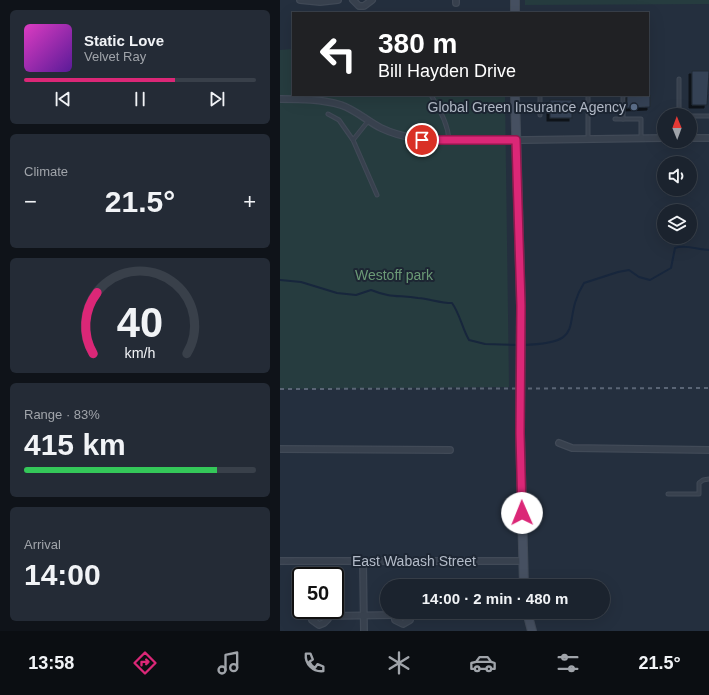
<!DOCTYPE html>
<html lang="en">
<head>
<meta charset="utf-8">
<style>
	body { margin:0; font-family:Helvetica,sans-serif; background:#242b36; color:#f1f3f6; height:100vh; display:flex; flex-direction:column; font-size:15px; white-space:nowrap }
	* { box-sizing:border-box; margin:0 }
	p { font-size:13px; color:#a0a4aa }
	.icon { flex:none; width:22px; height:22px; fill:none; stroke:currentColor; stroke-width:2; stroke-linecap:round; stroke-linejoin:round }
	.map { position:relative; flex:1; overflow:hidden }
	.side { display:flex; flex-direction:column; gap:10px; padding:10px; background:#0f1319; width:280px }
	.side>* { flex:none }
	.banner { position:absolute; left:12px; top:12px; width:357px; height:84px; border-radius:0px; box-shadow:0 4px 16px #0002,0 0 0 1px #39404a; background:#202124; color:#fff; overflow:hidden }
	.needle { width:26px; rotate:359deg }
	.tools { position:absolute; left:377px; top:108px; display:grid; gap:8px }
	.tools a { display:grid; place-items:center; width:40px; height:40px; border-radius:50%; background:#1b232e; box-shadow:0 4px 16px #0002,0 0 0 1px #39404a; font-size:20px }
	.speed { position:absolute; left:12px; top:567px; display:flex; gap:8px; font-size:20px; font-weight:700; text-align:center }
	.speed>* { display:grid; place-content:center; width:52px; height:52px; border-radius:50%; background:#1b232e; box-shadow:0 4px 16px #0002,0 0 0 1px #39404a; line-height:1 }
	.speed .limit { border:2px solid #111; border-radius:6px; background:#fff; color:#111 }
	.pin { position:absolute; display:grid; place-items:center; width:34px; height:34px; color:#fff; margin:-17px; border:2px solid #fff; border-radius:50%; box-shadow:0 1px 4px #0007 }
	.me { position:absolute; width:44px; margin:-22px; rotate:359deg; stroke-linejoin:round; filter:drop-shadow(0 0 3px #0008) }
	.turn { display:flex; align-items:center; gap:14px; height:84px; padding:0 20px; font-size:18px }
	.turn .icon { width:52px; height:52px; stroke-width:2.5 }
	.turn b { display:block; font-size:28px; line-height:34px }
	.big { font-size:30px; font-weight:700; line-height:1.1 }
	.side .card { flex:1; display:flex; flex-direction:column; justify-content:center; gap:6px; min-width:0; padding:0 14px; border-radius:6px; background:#242b36 }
	.side .dial { align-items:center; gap:0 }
	.dial svg { height:104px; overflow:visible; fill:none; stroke:#39404a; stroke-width:7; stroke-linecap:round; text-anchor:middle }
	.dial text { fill:#f1f3f6; stroke:none }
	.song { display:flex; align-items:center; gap:12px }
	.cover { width:48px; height:48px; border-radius:6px; background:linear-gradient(135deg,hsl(310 70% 55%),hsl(270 70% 35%)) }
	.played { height:4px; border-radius:2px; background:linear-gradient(90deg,#db2777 65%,#39404a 65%) }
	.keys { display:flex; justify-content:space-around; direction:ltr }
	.heat { display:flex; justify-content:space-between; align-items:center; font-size:22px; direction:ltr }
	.charge { height:6px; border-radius:3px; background:linear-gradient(90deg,#34c759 83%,#39404a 0) }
	.trip { position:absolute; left:100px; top:579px; width:230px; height:40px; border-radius:20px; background:#1b232e; box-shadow:0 4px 16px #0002,0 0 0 1px #39404a; font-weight:700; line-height:40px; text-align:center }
	.tab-bar { display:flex; height:64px; justify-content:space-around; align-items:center; background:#0b0e12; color:#a0a4aa }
	.tab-bar .icon { width:28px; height:28px }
	.tab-bar .selected { color:#db2777 }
	.tab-bar b { font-size:18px; color:#f1f3f6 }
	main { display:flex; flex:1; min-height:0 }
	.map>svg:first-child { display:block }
</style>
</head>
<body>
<main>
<section class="side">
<div class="card">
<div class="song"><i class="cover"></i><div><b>Static Love</b><p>Velvet Ray</p></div></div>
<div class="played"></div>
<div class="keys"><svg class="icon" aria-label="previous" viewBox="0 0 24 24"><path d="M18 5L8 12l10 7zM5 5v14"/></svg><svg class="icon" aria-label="pause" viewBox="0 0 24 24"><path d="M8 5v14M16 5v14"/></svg><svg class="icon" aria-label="next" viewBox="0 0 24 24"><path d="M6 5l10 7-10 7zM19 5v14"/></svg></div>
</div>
<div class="card"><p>Climate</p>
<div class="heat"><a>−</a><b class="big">21.5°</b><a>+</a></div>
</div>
<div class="card dial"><svg viewBox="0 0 100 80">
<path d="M14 69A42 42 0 1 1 86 69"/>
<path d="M14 69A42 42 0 0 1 17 22" stroke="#db2777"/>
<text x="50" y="56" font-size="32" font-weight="700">40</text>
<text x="50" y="72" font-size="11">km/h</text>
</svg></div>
<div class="card"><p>Range · 83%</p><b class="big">415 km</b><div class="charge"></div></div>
<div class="card"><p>Arrival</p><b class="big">14:00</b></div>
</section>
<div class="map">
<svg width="429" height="631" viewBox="0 0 429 631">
	<defs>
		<filter id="shadow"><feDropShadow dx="-3" dy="3" stdDeviation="0" flood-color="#0009"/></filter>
	</defs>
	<rect width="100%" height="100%" fill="#242f3e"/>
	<g fill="#263c3f">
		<path d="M245,0h184v4l-184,1z"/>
		<path d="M13,49v46h212l4,292 -229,2v-339z"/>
	</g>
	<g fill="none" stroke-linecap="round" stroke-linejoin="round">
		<g stroke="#17263c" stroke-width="2">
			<path d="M0,280l21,2 36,11 19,2 15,-5c20,8 27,5 47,8 12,1 22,5 34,5 8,11 10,25 17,37l16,4 33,1"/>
			<path d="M243,345c68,-2 36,-22 61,-62l34,-11 11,-2 10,7 11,3 21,-12 4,-20c10,-4 23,2 34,2"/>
		</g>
	</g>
	<g fill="#364354" stroke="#1f2835" filter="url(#shadow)">
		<path d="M412,71h17l-2,34h-15z"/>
		<path d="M347,95h23v12l-23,1z"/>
		<rect x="270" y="100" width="22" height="18"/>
	</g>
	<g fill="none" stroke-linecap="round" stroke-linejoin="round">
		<defs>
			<g id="service">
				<path d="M151,95c9,16 17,28 18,46"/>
				<path d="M308,95v44"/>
				<path d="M343,95v24"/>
				<path d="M48,114l11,6 14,20 24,55"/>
				<path d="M260,115v-20"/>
				<path d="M399,115v-36"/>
				<path d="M410,116h19"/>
				<path d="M335,119h26v19"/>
				<path d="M73,140l16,-20"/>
				<path d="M388,494h31v-11l4,-3 6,-1"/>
			</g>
			<g id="minor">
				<path d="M20,0l20,2 18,-2"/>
				<path d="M73,0l6,6h5l8,-6"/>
				<path d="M176,3v-3"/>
				<path d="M0,99c21,0 41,0 61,6 15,5 26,16 40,23 21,10 43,12 66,13l217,-3"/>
				<path d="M410,138h19"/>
				<path d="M279,443l13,5 137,2"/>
				<path d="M0,449l170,1"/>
				<path d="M0,561h243"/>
				<path d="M83,561l1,70"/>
				<path d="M33,610l-2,5 1,5 7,5 5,-2 4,-4 -3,-9"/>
				<path d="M114,612l1,8 8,4 7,-4 1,-8"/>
				<path d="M48,616l66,-1"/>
			</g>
			<g id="secondary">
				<path d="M235,0v13"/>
				<path d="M235,95l6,211"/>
				<path d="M240,433l4,153"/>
				<path d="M247,612l5,19"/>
			</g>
		</defs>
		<use href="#service" stroke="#414a57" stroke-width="5"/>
		<use href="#minor" stroke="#414a57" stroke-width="8"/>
		<use href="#secondary" stroke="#414a57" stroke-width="10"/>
		<use href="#service" stroke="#38414e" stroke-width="3"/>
		<use href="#minor" stroke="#38414e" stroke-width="5.5"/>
		<use href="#secondary" stroke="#465061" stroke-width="8"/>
		<path stroke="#5a6575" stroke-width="2" stroke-dasharray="4 4" stroke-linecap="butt" d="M0,389l429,-1"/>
		<defs>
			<path id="secondary-bridge" d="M240,433l1,-127"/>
		</defs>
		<use href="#secondary-bridge" stroke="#414a57" stroke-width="10" stroke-linecap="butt"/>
		<use href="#secondary-bridge" stroke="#465061" stroke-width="8"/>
	</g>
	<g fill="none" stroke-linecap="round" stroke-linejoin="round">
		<defs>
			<path id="route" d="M142,140h94l5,166 -1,127 2,80"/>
		</defs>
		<use href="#route" stroke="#8e194d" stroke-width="10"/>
		<use href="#route" stroke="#db2777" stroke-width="7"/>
	</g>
	<circle fill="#5c6f8a" stroke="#1d2633" stroke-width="1.5" cx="354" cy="107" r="4"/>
	<g text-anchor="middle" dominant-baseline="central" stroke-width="4" stroke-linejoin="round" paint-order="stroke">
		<g font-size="14" fill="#b4bcc9" stroke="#1d2633" text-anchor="end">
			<text x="346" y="107">Global Green Insurance Agency</text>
		</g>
		<g font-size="14" fill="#6b9a76" stroke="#1d2633">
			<text x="114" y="275">Westoff park</text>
		</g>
		<g font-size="14" fill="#b4bcc9" stroke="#1d2633">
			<text x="134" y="561">East Wabash Street</text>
		</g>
	</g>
</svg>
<div class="tools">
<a><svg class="needle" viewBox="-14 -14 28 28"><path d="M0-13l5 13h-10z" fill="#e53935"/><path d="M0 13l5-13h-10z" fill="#a0a4aa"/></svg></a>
<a><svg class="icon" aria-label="sound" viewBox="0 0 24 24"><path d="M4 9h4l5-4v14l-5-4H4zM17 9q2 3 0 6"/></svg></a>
<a><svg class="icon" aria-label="layers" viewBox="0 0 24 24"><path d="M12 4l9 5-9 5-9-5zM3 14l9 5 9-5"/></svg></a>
</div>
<div class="speed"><div class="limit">50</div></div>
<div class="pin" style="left:142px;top:140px;background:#d93025"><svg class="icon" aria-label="arrive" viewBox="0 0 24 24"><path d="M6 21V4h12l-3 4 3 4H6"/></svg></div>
<svg class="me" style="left:242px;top:513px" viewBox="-20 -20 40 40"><circle r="19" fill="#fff"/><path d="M0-13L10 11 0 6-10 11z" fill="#db2777"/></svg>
<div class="trip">14:00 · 2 min · 480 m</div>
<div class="banner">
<div class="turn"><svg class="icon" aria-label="left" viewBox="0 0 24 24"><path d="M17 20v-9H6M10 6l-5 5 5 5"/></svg><div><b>380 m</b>Bill Hayden Drive</div></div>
</div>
</div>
</main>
<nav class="tab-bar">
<b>13:58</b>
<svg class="icon selected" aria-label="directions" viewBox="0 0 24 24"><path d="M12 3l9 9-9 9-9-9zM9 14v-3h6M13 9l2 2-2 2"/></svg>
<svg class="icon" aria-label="music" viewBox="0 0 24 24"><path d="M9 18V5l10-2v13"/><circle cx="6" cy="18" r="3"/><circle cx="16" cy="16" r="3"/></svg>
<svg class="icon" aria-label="phone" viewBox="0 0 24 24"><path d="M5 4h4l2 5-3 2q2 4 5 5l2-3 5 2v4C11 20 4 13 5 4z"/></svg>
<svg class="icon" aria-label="climate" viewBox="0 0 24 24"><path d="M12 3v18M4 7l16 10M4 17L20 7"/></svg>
<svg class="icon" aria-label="car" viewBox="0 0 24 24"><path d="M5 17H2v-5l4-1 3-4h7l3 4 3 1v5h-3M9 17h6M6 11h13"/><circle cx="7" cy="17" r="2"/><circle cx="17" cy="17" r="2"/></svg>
<svg class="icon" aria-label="filters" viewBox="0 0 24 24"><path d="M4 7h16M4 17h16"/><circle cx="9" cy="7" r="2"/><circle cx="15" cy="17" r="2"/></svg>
<b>21.5°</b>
</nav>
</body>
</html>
